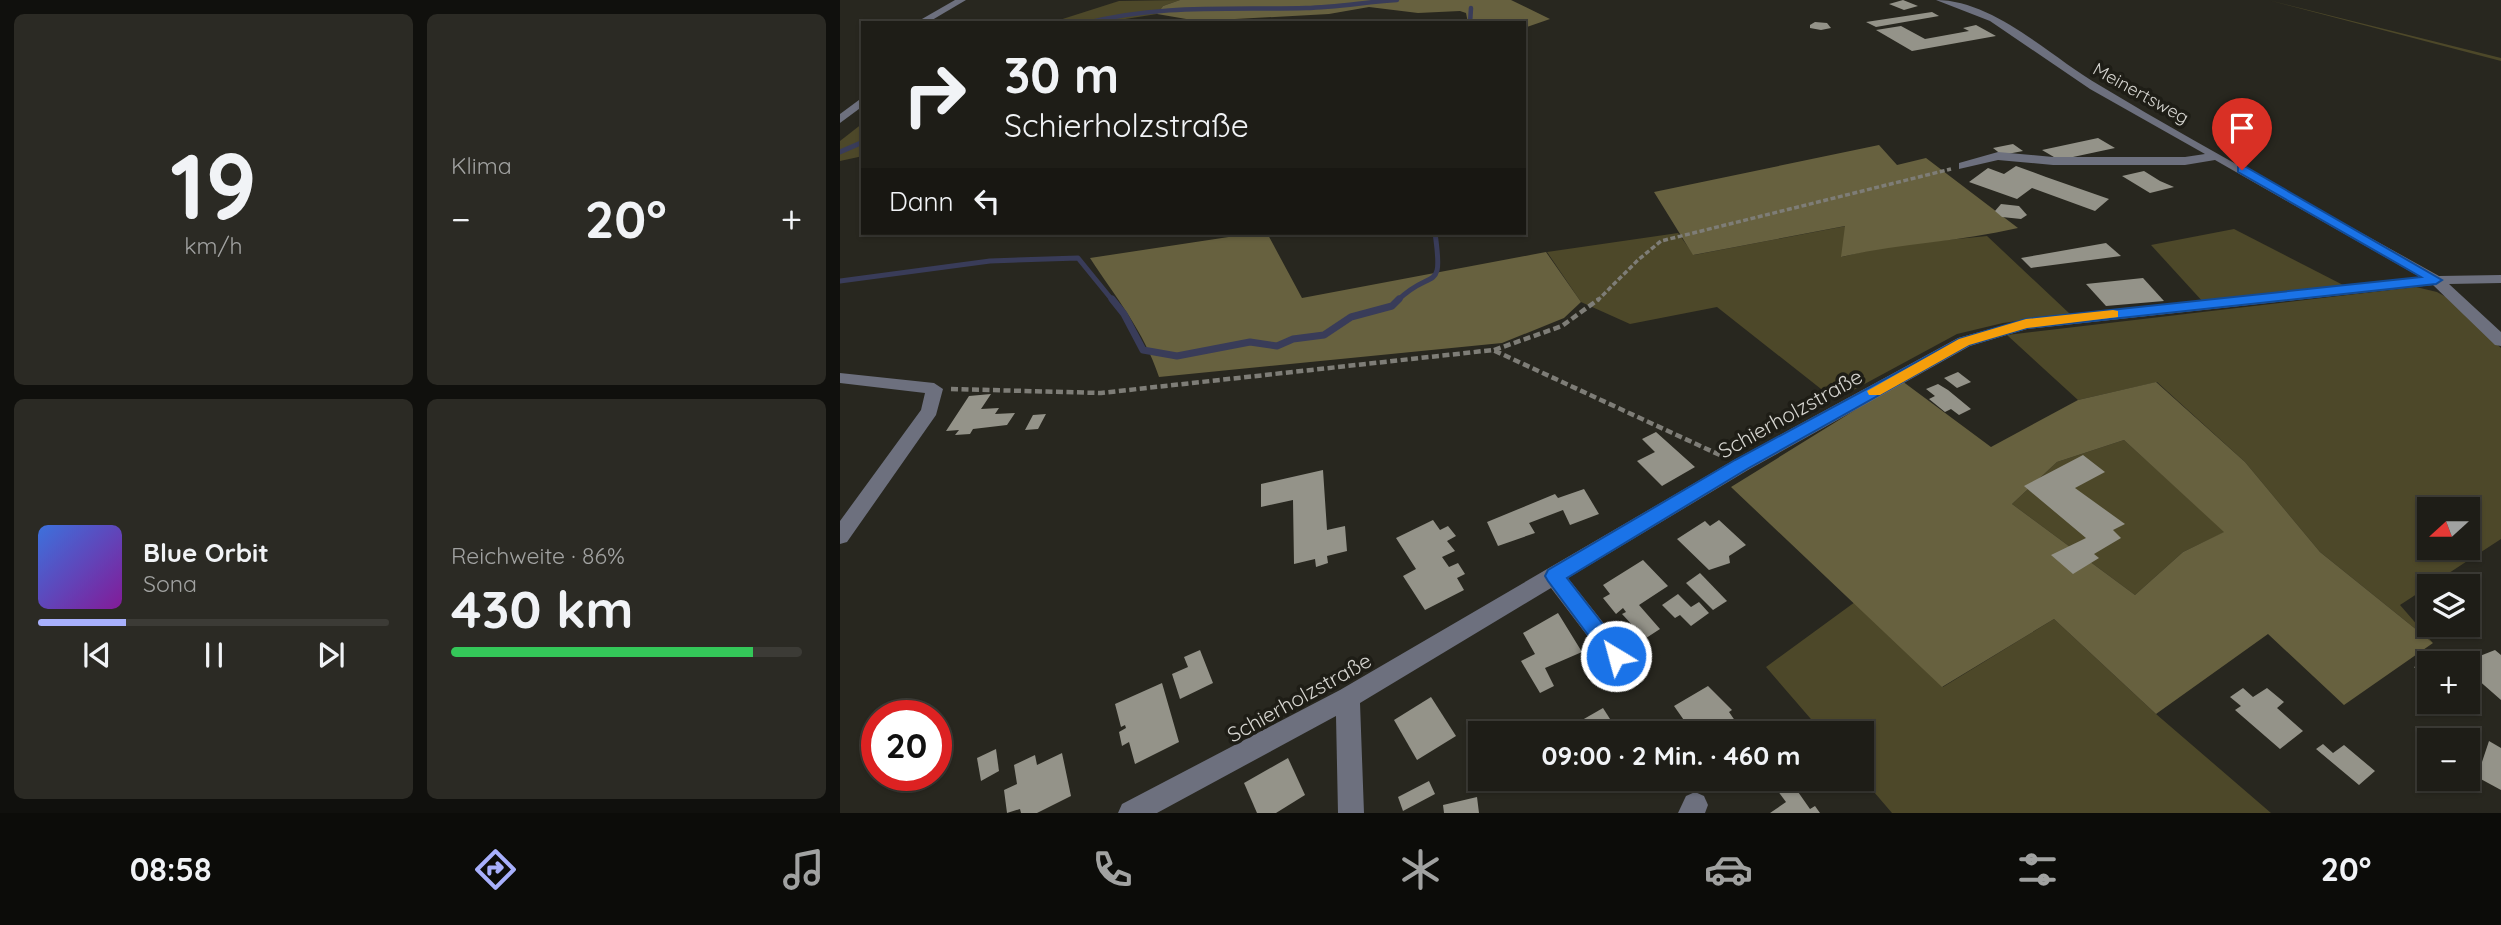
<!DOCTYPE html>
<html lang="de">
<head>
<meta charset="utf-8">
<style>
	body { margin:0; font-family:Quicksand,sans-serif; background:#2b2a24; color:#f1f3f6; height:100vh; display:flex; flex-direction:column; font-size:26px; white-space:nowrap }
	* { box-sizing:border-box; margin:0 }
	p { font-size:23px; color:#a1a2a1 }
	.icon { flex:none; width:38px; height:38px; fill:none; stroke:currentColor; stroke-width:2; stroke-linecap:round; stroke-linejoin:round }
	.map { position:relative; flex:1; overflow:hidden }
	.panel { display:flex; flex-direction:column; gap:14px; padding:14px; background:#10100d; width:840px }
	.panel>* { flex:none }
	.banner { position:absolute; left:21px; top:21px; width:665px; height:214px; border-radius:0px; box-shadow:0 2px 5px #0004,0 0 0 2px #3c3b36; background:#1e1d17; color:#f1f3f6; overflow:hidden }
	.needle { width:46px; rotate:249deg }
	.fabs { position:absolute; left:1577px; top:497px; display:grid; gap:14px }
	.fabs a { display:grid; place-items:center; width:63px; height:63px; border-radius:0px; background:#1e1d17; box-shadow:0 2px 5px #0004,0 0 0 2px #3c3b36; font-size:35px }
	.speed { position:absolute; left:21px; top:700px; display:flex; gap:14px; font-size:35px; font-weight:700; text-align:center }
	.speed>* { display:grid; place-content:center; width:91px; height:91px; border-radius:50%; background:#1e1d17; box-shadow:0 2px 5px #0004,0 0 0 2px #3c3b36; line-height:1 }
	.speed .limit { border:10px solid #d22; background:#fff; color:#111 }
	.pin { position:absolute; display:grid; place-items:center; width:60px; height:60px; color:#fff; margin:-72px -30px; border-radius:50% 50% 50% 0; rotate:-45deg; box-shadow:0 0 7px #0007 }
	.pin .icon { rotate:45deg }
	.me { position:absolute; width:77px; margin:-38px; rotate:323deg; stroke-linejoin:round; filter:drop-shadow(0 0 5px #0008) }
	.turn { display:flex; align-items:center; gap:24px; height:147px; padding:0 28px; font-size:32px }
	.turn .icon { width:91px; height:91px; stroke-width:2.5 }
	.turn b { display:block; font-size:49px; line-height:60px }
	.then { display:flex; align-items:center; height:66px; padding:0 28px; background:#0003; gap:14px; font-size:26px }
	.big { font-size:52px; font-weight:700; line-height:1.1 }
	.panel .widget { flex:1; display:flex; flex-direction:column; justify-content:center; gap:10px; min-width:0; padding:0 24px; border-radius:10px; background:#2b2a24 }
	.panel .dial { align-items:center; gap:0 }
	.dial b { font-size:91px; line-height:1 }
	.song { display:flex; align-items:center; gap:21px }
	.cover { width:84px; height:84px; border-radius:10px; background:linear-gradient(135deg,hsl(220 70% 55%),hsl(290 70% 35%)) }
	.played { height:7px; border-radius:4px; background:linear-gradient(90deg,#a8b0fc 25%,#3c3b36 25%) }
	.keys { display:flex; justify-content:space-around; direction:ltr }
	.heat { display:flex; justify-content:space-between; align-items:center; font-size:38px; direction:ltr }
	.charge { height:10px; border-radius:5px; background:linear-gradient(90deg,#34c759 86%,#3c3b36 0) }
	.panel .tiles { flex:1; display:grid; gap:14px; grid-template-columns:repeat(2,1fr) }
	.trip { position:absolute; left:628px; top:721px; width:406px; height:70px; border-radius:0px; background:#1e1d17; box-shadow:0 2px 5px #0004,0 0 0 2px #3c3b36; font-weight:700; line-height:70px; text-align:center }
	.tabs { display:flex; height:112px; justify-content:space-around; align-items:center; background:#0c0c09; color:#a1a2a1 }
	.tabs .icon { width:49px; height:49px }
	.tabs .on { color:#a8b0fc }
	.tabs b { font-size:32px; color:#f1f3f6 }
	main { display:flex; flex:1; min-height:0 }
	.map>svg:first-child { display:block }
</style>
</head>
<body>
<main>
<section class="panel">
<div class="tiles">
<div class="widget dial"><b>19</b><p>km/h</p></div>
<div class="widget"><p>Klima</p>
<div class="heat"><a>−</a><b class="big">20°</b><a>+</a></div>
</div>
<div class="widget">
<div class="song"><i class="cover"></i><div><b>Blue Orbit</b><p>Sona</p></div></div>
<div class="played"></div>
<div class="keys"><svg class="icon" aria-label="previous" viewBox="0 0 24 24"><path d="M18 5L8 12l10 7zM5 5v14"/></svg><svg class="icon" aria-label="pause" viewBox="0 0 24 24"><path d="M8 5v14M16 5v14"/></svg><svg class="icon" aria-label="next" viewBox="0 0 24 24"><path d="M6 5l10 7-10 7zM19 5v14"/></svg></div>
</div>
<div class="widget"><p>Reichweite · 86%</p><b class="big">430 km</b><div class="charge"></div></div>
</div>
</section>
<div class="map">
<svg width="1661" height="813" viewBox="0 0 1661 813">
	<rect width="100%" height="100%" fill="#28271f"/>
	<g fill="#4d4829" fill-rule="evenodd">
		<path d="M340,0l-17,6 -6,8 -57,9h-50l69,-22z"/>
		<path d="M1428,0l233,58v3z"/>
		<path d="M23,123v33l-23,5v-20z"/>
		<path d="M1006,226l-4,31 44,-11 101,-10 83,78 -67,9 -46,11 -122,66 -118,-93 -87,17 -49,-22 -34,-50 131,-19 16,22z"/>
		<path d="M1394,229l113,58 -143,16 -53,-58z"/>
		<path d="M1576,287l21,5 9,5 55,51v191l-101,66 33,38 -113,-91 -75,-90 -88,-80 -79,18 -71,-65zM1589,509h39v39h-39z"/>
		<path d="M1284,440l101,92 -42,20 -48,43 -123,-91 45,-42z"/>
		<path d="M1015,602l88,85 111,-68 102,95 115,99h-379l-30,-35v-45h-39l-57,-66z"/>
	</g>
	<g fill="#67613f" fill-rule="evenodd">
		<path d="M340,0h331l39,19 -26,9v-5h-56l-2,-10 -6,-2 -42,2 -49,-6 -40,7 -131,7 -41,-7 6,-8z"/>
		<path d="M1039,145l18,20 29,-7 92,70c-59,14 -118,15 -177,29l4,-31 -152,29 -39,-63z"/>
		<path d="M415,233h12l35,65 244,-46 35,50 -17,16 -62,25 -343,34c-15,-46 -43,-79 -69,-119z"/>
		<path d="M1062,381l89,66 87,-47 78,-18 89,80 75,90 113,91 -89,62 -76,-71 -112,80 -102,-95 -112,68 -211,-200zM1284,440l100,92 -41,20 -48,43 -123,-91 45,-42z"/>
	</g>
	<g fill="none" stroke-linecap="round" stroke-linejoin="round">
		<g stroke="#393c59" stroke-width="4.5">
			<path d="M247,23c72,-19 145,-13 219,-15 30,-1 61,-6 91,-8"/>
			<path d="M630,23l1,-15"/>
		</g>
		<g stroke="#393c59" stroke-width="5">
			<path d="M0,152l23,-10"/>
			<path d="M0,281l150,-20 88,-3 35,43"/>
			<path d="M557,301c35,-35 47,-5 38,-68"/>
		</g>
		<path stroke="#393c59" stroke-width="7" d="M272,299l12,15 19,36 34,6 73,-14 27,4 16,-7 31,-4 27,-18 41,-11 7,-7"/>
	</g>
	<g fill="#949389">
		<path d="M1063,0l15,6 -14,4 -15,-6z"/>
		<path d="M1092,12l7,4 -63,11 -10,-5z"/>
		<path d="M975,22l12,1 4,5 -10,2 -11,-2v-3z"/>
		<path d="M1136,25l20,11 -84,15 -36,-21 25,-4 24,13 44,-8 -6,-3z"/>
		<path d="M1258,138l17,10 -56,12 -17,-10z"/>
		<path d="M1173,144l10,7 -21,4 -9,-7z"/>
		<path d="M1176,166l30,11 63,22 -14,12 -63,-23 -15,11 -48,-17 19,-14 16,6z"/>
		<path d="M1304,171l16,10 14,6 -24,6 -28,-17z"/>
		<path d="M1161,204l18,2 8,9 -6,4 -19,-2 -7,-6z"/>
		<path d="M1266,243l15,13 -90,12 -10,-10z"/>
		<path d="M1303,278l21,23 -58,5 -20,-22z"/>
		<path d="M1118,372l13,10 -14,6 -13,-10z"/>
		<path d="M1098,384l10,6 23,19 -12,6 -8,-6 -6,3 -16,-13 6,-3 -9,-7z"/>
		<path d="M151,394l-10,15 18,-1 -4,6 20,-1 -8,12 -34,4 -3,5 -15,1 4,-5 -13,1 23,-35z"/>
		<path d="M206,414l-8,15 -13,1 8,-15z"/>
		<path d="M816,432l39,35 -33,19 -25,-25 18,-9 -13,-13z"/>
		<path d="M1243,455l22,17 -30,16 50,36 -12,6 8,8 -27,16 5,4 -26,16 -22,-19 35,-17 -62,-52z"/>
		<path d="M483,470l4,60 18,-4 2,25 -20,5 1,7 -12,4 -1,-8 -21,5 -1,-64 -32,7v-23z"/>
		<path d="M744,489l15,25 -29,11 -7,-15 -34,13 6,10 -37,13 -11,-24 68,-28 3,4z"/>
		<path d="M593,520l7,10 8,-4 8,10 -9,5 8,10 -13,6 7,10 9,-4 7,11 -8,4 7,12 -39,20 -22,-34 13,-7 -20,-31z"/>
		<path d="M879,520l27,25 -17,11 1,7 -21,7 -32,-31 28,-18 5,5z"/>
		<path d="M803,560l25,26 -29,19 21,24 -20,13 -9,-11 4,-3 -13,-14 4,-2 -3,-4 -7,6 -13,-16 7,-4 -7,-9z"/>
		<path d="M860,573l27,28 -14,9 -27,-27z"/>
		<path d="M838,594l13,13 8,-5 10,11 -18,13 -11,-11 -5,3 -13,-13z"/>
		<path d="M718,613l24,39 -37,16 9,18 -14,7 -19,-32 14,-7 -12,-21z"/>
		<path d="M360,650l13,33 -33,16 -8,-25 16,-7 -4,-10z"/>
		<path d="M1655,650l6,5v45l-33,-29v-8h-6z"/>
		<path d="M1589,661v20l-15,-14z"/>
		<path d="M322,683l17,59 -44,22 -6,-22 -7,4 -3,-14 7,-4 -1,-3 -4,2 -6,-23z"/>
		<path d="M868,686l24,24 -3,2 9,13 -13,8h-32l-19,-27z"/>
		<path d="M1403,688l10,9 14,-9 17,14 -7,6 26,23 -23,18 -45,-39 6,-4 -11,-9z"/>
		<path d="M591,697l25,39 -39,24 -23,-40z"/>
		<path d="M763,708l16,25 -56,-2z"/>
		<path d="M1649,741l12,7v42l-24,-13z"/>
		<path d="M1483,744l10,9 11,-8 31,26 -16,14 -43,-36z"/>
		<path d="M156,749l3,22 -18,10 -4,-23z"/>
		<path d="M222,753l9,43 -34,17h-16l-1,-4 -13,4 -3,-23 13,-6 -3,-19 21,-10 2,10z"/>
		<path d="M448,758l17,37 -29,18h-19l-13,-30z"/>
		<path d="M929,779h20l21,30 5,-3 5,7h-50l16,-11z"/>
		<path d="M589,781l6,13 -32,17 -5,-14z"/>
		<path d="M637,797l2,16h-35l-1,-8z"/>
	</g>
	<g fill="none" stroke-linecap="round" stroke-linejoin="round">
		<path stroke="#7e7d77" stroke-width="3.5" stroke-dasharray="5 2.5" stroke-linecap="butt" d="M757,301l41,-41 23,-19 290,-72"/>
		<g stroke="#7e7d77" stroke-width="4.5" stroke-dasharray="7 3.5" stroke-linecap="butt">
			<path d="M654,350l68,-24 37,-27"/>
			<path d="M111,389l150,4 392,-43 229,106"/>
		</g>
		<g fill="#6d707e" fill-rule="evenodd">
			<path d="M115,0h11l-39,23h-12z"/>
			<path d="M1096,0c58,0 115,57 163,85 111,67 226,127 340,191l62,-1v8l-52,1 52,48v14l-6,-1 -62,-60 -406,44 -57,17 -222,124 -180,108 56,71 3,7 -3,7 -8,3 -8,-3 -57,-75 -191,115 4,110h-26l-2,-97 -179,97h-39l4,-9 218,-114 394,-230 224,-122 68,-19 394,-42 -205,-117 -30,5h-132l-55,-5 -39,9v-6l39,-11 55,5h132l20,-3 -115,-65 -100,-68z"/>
			<path d="M23,97v9l-23,17v-9z"/>
			<path d="M0,373l94,10 9,6 -7,26 -89,127 -7,2v-23l81,-111 4,-17 -85,-10z"/>
			<path d="M855,792l9,4 4,9 -3,8h-27l8,-17z"/>
		</g>
	</g>
	<path fill="#1a73e8" stroke="#114b97" stroke-width="2" d="M1398,167h8l196,113 -6,4 -409,44 -58,17 -222,124 -180,109 56,72 3,6 -3,6 -7,3 -8,-3 -60,-81 -3,-5 3,-6 187,-110 224,-121 67,-20 395,-42 -183,-105z"/>
	<path fill="#f59e0b" d="M1273,310l5,1v6l-91,11 -58,17 -89,50h-11l-2,-4 92,-52 67,-20z"/>
	<g text-anchor="middle" dominant-baseline="central" stroke-width="7" stroke-linejoin="round" paint-order="stroke">
		<g font-size="18" fill="#d6d5d0" stroke="#1e1d16">
			<text transform="translate(1301 93) rotate(29)">Meinertsweg</text>
		</g>
		<g font-size="21" fill="#d6d5d0" stroke="#1e1d16">
			<text transform="translate(950 413) rotate(-29)">Schierholzstraße</text>
			<text transform="translate(459 697) rotate(-29)">Schierholzstraße</text>
		</g>
	</g>
</svg>
<div class="fabs">
<a><svg class="needle" viewBox="-14 -14 28 28"><path d="M0-13l5 13h-10z" fill="#e53935"/><path d="M0 13l5-13h-10z" fill="#a1a2a1"/></svg></a>
<a><svg class="icon" aria-label="layers" viewBox="0 0 24 24"><path d="M12 4l9 5-9 5-9-5zM3 14l9 5 9-5"/></svg></a>
<a>+</a>
<a>−</a>
</div>
<div class="speed"><div class="limit">20</div></div>
<div class="pin" style="left:1402px;top:170px;background:#d93025"><svg class="icon" aria-label="arrive" viewBox="0 0 24 24"><path d="M6 21V4h12l-3 4 3 4H6"/></svg></div>
<svg class="me" style="left:776px;top:656px" viewBox="-20 -20 40 40"><circle r="17" fill="#1a73e8" stroke="#fff" stroke-width="3"/><path d="M0-11L8 9 0 5-8 9z" fill="#fff"/></svg>
<div class="trip">09:00 · 2 Min. · 460 m</div>
<div class="banner">
<div class="turn"><svg class="icon" aria-label="right" viewBox="0 0 24 24"><path d="M7 20v-9h11M14 6l5 5-5 5"/></svg><div><b>30 m</b>Schierholzstraße</div></div>
<div class="then">Dann<svg class="icon" aria-label="left" viewBox="0 0 24 24"><path d="M17 20v-9H6M10 6l-5 5 5 5"/></svg></div>
</div>
</div>
</main>
<nav class="tabs">
<b>08:58</b>
<svg class="icon on" aria-label="directions" viewBox="0 0 24 24"><path d="M12 3l9 9-9 9-9-9zM9 14v-3h6M13 9l2 2-2 2"/></svg>
<svg class="icon" aria-label="music" viewBox="0 0 24 24"><path d="M9 18V5l10-2v13"/><circle cx="6" cy="18" r="3"/><circle cx="16" cy="16" r="3"/></svg>
<svg class="icon" aria-label="phone" viewBox="0 0 24 24"><path d="M5 4h4l2 5-3 2q2 4 5 5l2-3 5 2v4C11 20 4 13 5 4z"/></svg>
<svg class="icon" aria-label="climate" viewBox="0 0 24 24"><path d="M12 3v18M4 7l16 10M4 17L20 7"/></svg>
<svg class="icon" aria-label="car" viewBox="0 0 24 24"><path d="M5 17H2v-5l4-1 3-4h7l3 4 3 1v5h-3M9 17h6M6 11h13"/><circle cx="7" cy="17" r="2"/><circle cx="17" cy="17" r="2"/></svg>
<svg class="icon" aria-label="filters" viewBox="0 0 24 24"><path d="M4 7h16M4 17h16"/><circle cx="9" cy="7" r="2"/><circle cx="15" cy="17" r="2"/></svg>
<b>20°</b>
</nav>
</body>
</html>
